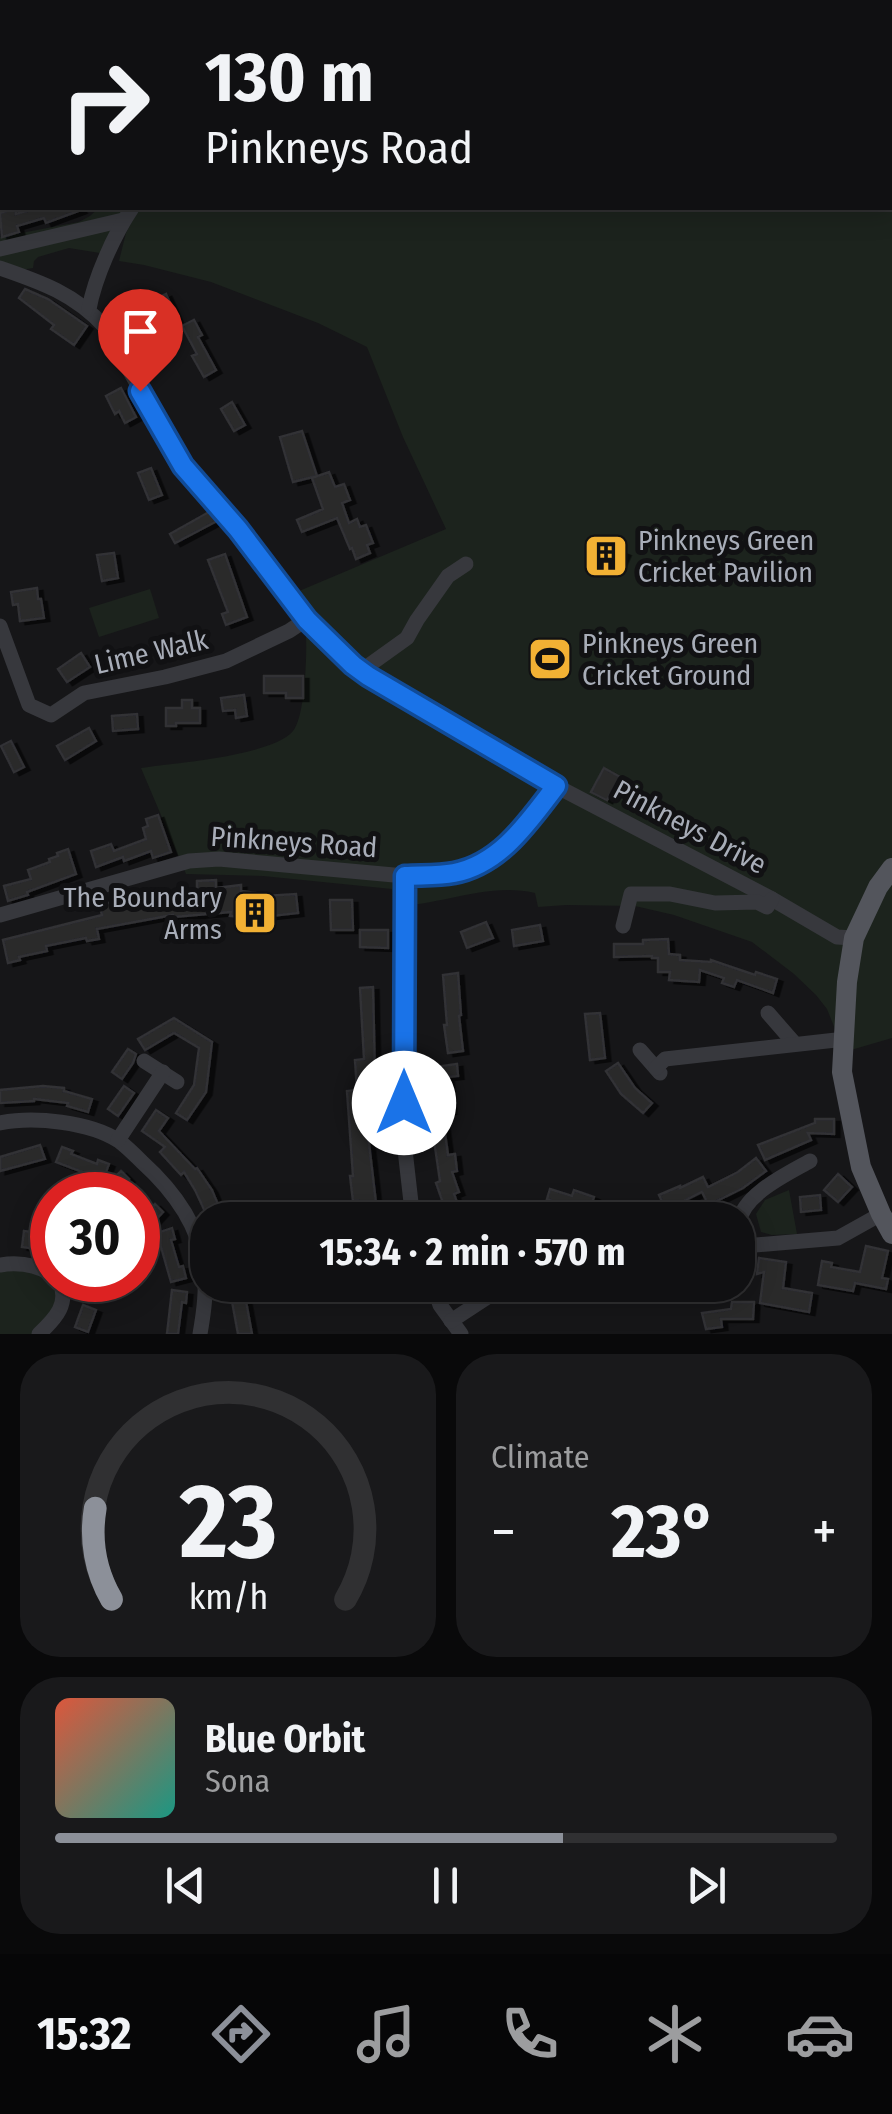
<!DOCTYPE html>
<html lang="en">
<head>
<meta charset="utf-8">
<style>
	body { margin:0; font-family:"Fira Sans Condensed",sans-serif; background:#19191b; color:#f1f3f6; height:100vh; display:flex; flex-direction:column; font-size:38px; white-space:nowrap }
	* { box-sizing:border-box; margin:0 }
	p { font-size:32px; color:#9c9d9f }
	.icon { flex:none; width:55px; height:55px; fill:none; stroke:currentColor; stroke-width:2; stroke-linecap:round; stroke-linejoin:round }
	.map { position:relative; height:1334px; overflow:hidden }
	.panel { display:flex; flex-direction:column; gap:20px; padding:20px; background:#09090a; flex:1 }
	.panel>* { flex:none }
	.top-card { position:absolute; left:0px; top:0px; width:892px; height:210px; box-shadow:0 5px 25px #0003,0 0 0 2px #303032; background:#101012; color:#f1f3f6; overflow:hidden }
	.speed { position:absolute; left:30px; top:1172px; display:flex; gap:20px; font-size:50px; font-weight:700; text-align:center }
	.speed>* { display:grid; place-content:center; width:130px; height:130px; border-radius:50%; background:#101012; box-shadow:0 5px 25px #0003,0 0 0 2px #303032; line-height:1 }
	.speed .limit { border:15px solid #d22; background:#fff; color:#111 }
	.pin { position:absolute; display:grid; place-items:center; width:85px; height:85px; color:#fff; margin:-102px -42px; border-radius:50% 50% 50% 0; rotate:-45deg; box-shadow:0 0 10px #0007 }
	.pin .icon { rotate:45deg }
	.me { position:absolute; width:110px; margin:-55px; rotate:0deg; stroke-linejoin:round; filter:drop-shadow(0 0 8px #0008) }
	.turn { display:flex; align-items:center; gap:35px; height:210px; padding:0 40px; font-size:45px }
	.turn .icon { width:130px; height:130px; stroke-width:2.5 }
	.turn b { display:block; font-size:70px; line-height:85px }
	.big { font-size:75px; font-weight:700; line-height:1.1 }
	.panel .card { flex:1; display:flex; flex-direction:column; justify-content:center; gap:15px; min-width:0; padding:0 35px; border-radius:40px; background:#19191b }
	.panel .dial { align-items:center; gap:0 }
	.dial svg { height:260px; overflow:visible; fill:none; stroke:#303032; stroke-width:7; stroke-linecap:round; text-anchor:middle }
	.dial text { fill:#f1f3f6; stroke:none }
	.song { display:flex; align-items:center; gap:30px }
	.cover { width:120px; height:120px; border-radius:15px; background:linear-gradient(135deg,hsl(10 70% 55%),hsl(170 70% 35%)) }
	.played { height:10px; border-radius:5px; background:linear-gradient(90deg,#8c9099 65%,#303032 65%) }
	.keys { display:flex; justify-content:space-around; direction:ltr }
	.heat { display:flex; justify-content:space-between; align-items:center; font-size:55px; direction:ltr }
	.panel .tiles { flex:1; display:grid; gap:20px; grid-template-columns:1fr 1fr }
	.card:last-child { grid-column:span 2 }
	.trip { position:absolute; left:190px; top:1202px; width:565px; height:100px; border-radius:40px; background:#101012; box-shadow:0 5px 25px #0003,0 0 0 2px #303032; font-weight:700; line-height:100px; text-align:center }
	.tab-bar { display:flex; height:160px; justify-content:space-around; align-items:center; background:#060607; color:#9c9d9f }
	.tab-bar .icon { width:70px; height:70px }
	.tab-bar .current { color:#8c9099 }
	.tab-bar b { font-size:45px; color:#f1f3f6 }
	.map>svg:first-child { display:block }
</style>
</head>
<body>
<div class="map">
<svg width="892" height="1334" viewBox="0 0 892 1334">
	<defs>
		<filter id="shadow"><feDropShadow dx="5.5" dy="3" stdDeviation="0" flood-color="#0009"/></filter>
	</defs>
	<rect width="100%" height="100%" fill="#161618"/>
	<g fill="#1c231d">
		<path d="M315,0h577v1038l-41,12 -16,-21 -8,-20 -11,-14 -22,-21 -42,-32 -78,-27 -39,-9 -69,-1 -28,2 -3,-14c-49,-11 -93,13 -142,13l-1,-17 -129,-13 -77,-2 -45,-106c33,-5 131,-12 152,-37 12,-14 14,-76 13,-94l9,-8 -23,-35 154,-65 -43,-92 -36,-90 -49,-24 -107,-41 -67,-17 -25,-4 7,-28 13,-25h751v-206h-578z"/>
		<path d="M99,208h31l-24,46 -37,-6 -31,9 -4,4 -1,7 -12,2 -21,-7v-26l79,-15 11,-6z"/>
		<path d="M150,589l9,29 -60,19 -10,-29z"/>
		<path d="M789,1190l8,44 -25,1 -11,-3 -5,-18 9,-14z"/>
		<path d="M23,1269l26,8 8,8 -2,23 -23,26h-32v-64z"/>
	</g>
	<g fill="#29292c" stroke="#303034" stroke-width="2.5" filter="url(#shadow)">
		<path d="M15,208l1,6 21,-6 2,2 8,-2h33l1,2 -35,13 -2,-5 -27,8 2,6 -17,5 -2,-24z"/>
		<path d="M25,289l23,10 39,27 -13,19 -23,-16 3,-4 -35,-27z"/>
		<path d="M166,294l14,32 -13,5 -14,-31z"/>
		<path d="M194,320l8,15 -4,2 18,33 -12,7 -12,-21 5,-2 -15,-28z"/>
		<path d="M121,388l15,29 -11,6 -6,-12 -4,3 -9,-18z"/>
		<path d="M232,402l13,23 -11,6 -13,-22z"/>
		<path d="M302,431l15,45 -24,6 -13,-45z"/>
		<path d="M151,468l11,27 -13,5 -11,-27z"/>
		<path d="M329,472l6,15 9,-3 6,16 -8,3 7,20 8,-4 3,8 6,-2 7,18 -6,2 3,8 -14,6 -4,-11 -2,1 -13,-31 -35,14 -5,-12 26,-11 -11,-31z"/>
		<path d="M209,512l8,9 -42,22 -5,-9z"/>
		<path d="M595,541l30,12 -8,18 -29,-12z"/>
		<path d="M114,553l4,25 -16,3 -5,-26z"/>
		<path d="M225,554l22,63 -21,8 -4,-11 6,-2 -20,-52z"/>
		<path d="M37,588l1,11h3l3,19 -24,3 -2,-17 -5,1 -2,-13z"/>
		<path d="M81,653l9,14 -23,15 -9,-13z"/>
		<path d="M264,676h39v22h-17v-5h-22z"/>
		<path d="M244,695l3,21 -11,2 -1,-8 -12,1 -2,-13z"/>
		<path d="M182,700h10v8h8v15h-24v3h-10v-18h16z"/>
		<path d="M137,714l1,15 -25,2 -1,-15z"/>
		<path d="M89,728l7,13 -31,19 -8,-14z"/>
		<path d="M11,741l13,26 -10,5 -13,-26z"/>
		<path d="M604,768l16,9 -13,23 -16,-8z"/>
		<path d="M158,815l13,37 -18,6 -2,-7 -27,10 -1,-4 -27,10 -5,-16 20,-7 3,7 32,-12 -3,-11 5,-2 -2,-7z"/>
		<path d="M68,849l8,25 -49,18 1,3 -20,6 -4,-15 27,-7 -3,-9 22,-8 -1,-3 9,-3 -1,-3z"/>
		<path d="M216,880v8l25,-3v6l23,3v2l32,-2 2,19 -36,4v4l-13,2v-5l-19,-2 1,-4 -57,5 -1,-2 -76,14 2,10 -12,2 -1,-3 -40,8 1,5 -28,6 1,3 -12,3 -5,-23 99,-25 -3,-10 40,-10 2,6 24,-5 1,3 31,-7v-11z"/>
		<path d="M330,900h22l1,30h-22z"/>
		<path d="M486,922l7,16 -26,10 -6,-16z"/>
		<path d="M540,925l3,16 -29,5 -2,-16z"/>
		<path d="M360,930h28v18l-28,-1z"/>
		<path d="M668,939l1,15 11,1v5l31,2v-2l44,15 1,-3 21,7 -4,14 -36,-13 -3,7 -12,-4 2,-5 -24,-8 -1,12 -30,-2 1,-8h-12v-14h-6v-2l-38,1v-13h29v-4z"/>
		<path d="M458,973l3,42 -2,1 4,35 -15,2 -4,-28h3l-4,-50z"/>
		<path d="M373,987l2,89 -10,1 3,42 6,-1 1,11h-5v6h-2l10,85h-18l-2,-19h-5l-3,-25h3l-6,-85 10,-1 -2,-30 9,-1 -4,-71z"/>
		<path d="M600,1013l5,45 -15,2 -5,-46z"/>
		<path d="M174,1018l38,24 -6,50 -19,28 -11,-7 18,-28 5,-37 -25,-15 -29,17 -7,-11z"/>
		<path d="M128,1049l8,5 -3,9 -11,16 -10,-7z"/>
		<path d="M618,1063l17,25 17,15 -9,10 -22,-19 -15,-23z"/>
		<path d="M457,1064l1,12 -10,1 3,34 -13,2 -3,-46z"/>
		<path d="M43,1086l21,2v3l28,8 -4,13 -21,-6 1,-3 -34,-4v2l-34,2v-13z"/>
		<path d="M124,1086l10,7 -16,23 -10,-7z"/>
		<path d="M156,1110l12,8 -9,13 36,38 2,-1 15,22 10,24 -13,6 -14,-30 -11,-18 -3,3 -21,-23 5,-5 -23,-16z"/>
		<path d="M443,1119l5,36 7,-1 2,17 -5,1 7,20 -5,2 9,26h-14l-13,-37 4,-2 -9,-61z"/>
		<path d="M815,1119h19v15l-26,-1 3,7 -46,20 -7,-15 57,-22z"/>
		<path d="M40,1145l5,14 -45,12v-14z"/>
		<path d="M62,1147l11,4 -2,3 26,10 1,-4 11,4 -6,16 -47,-18z"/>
		<path d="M756,1158l10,13 -23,17 -26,13 1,2 -8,5 -8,-16 -36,18 -7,-15 21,-9v2l23,-11 5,10 30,-15z"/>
		<path d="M121,1171l8,8 -3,3 26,25 3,-3 8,8 -11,12 -14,-14v-15h-16l-13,-12z"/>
		<path d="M838,1174l14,13 -14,15 -14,-12z"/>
		<path d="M550,1189l22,7 2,-6 20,7 -7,19 -40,-17z"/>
		<path d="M820,1195l1,15 -20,2 -1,-15z"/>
		<path d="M172,1228l3,11 -4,1 8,27 4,-1 3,12 -15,4 -14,-49z"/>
		<path d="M24,1231l23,3 -3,16 -22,-3z"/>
		<path d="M866,1246l22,5 -6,27 6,1 -2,10 -31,-6 -2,8 -35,-6 4,-24 10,2 -1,4 29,5z"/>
		<path d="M759,1258l27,4 -3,26 29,5 -3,19 -49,-9 4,-31 -7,2z"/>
		<path d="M229,1285h14l9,49h-14z"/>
		<path d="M172,1290l15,2 -1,11 -4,-1 -4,32h-11z"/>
		<path d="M732,1302h22l-1,17h-32l1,8 -16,2 -4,-16 29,-4z"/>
		<path d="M83,1305l13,5 -8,22 -13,-5z"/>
	</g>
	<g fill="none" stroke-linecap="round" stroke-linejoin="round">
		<g stroke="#37383d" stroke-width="15">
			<path d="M307,2l3,-2"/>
			<path d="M0,8l2,6"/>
			<path d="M0,105l2,-1"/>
			<path d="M0,249l123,-29"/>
			<path d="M0,268c41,14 75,26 105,59l78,138 56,64 68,90 46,46 15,11 186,109 218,114 65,38 17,1"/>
			<path d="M89,309c6,-32 25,-74 43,-101"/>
			<path d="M0,626l29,79 22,10 33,-22 81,-16 61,-16 63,-30 18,-12"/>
			<path d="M361,671l46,-33 10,-18 31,-44 18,-12"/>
			<path d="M405,876l-1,265 9,79"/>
			<path d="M0,915l189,-54 30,-2 186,17 53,-3 34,-16 25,-21 40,-50"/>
			<path d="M623,926l8,-32h39l45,9 42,-1 10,5 5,-8"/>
			<path d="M768,1013l27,31"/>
			<path d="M640,1050l20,23"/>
			<path d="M144,1061l33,21"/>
			<path d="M656,1068l9,-9 180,-20"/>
			<path d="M0,1123c34,-7 90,-1 119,18 8,6 16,14 23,21 31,28 56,61 62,103 3,24 0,46 -4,69"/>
			<path d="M118,1140l45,-68"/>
			<path d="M810,1161c-23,13 -68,34 -71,62 -1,8 3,16 5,23l94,-8 43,-24"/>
			<path d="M0,1265c18,-3 36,0 52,9"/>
			<path d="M433,1285l7,20 21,29"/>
			<path d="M451,1321l55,-36"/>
			<path d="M39,1334c17,-16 31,-31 20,-54"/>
		</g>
		<path stroke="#53555c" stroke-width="20" d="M892,868l-14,19 -24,51 -7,44 -5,90 19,95 20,47 11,20"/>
	</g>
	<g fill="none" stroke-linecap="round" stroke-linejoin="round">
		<defs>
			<path id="route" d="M140,391l43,75 55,63 69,91 46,45 15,11 188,110c-27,35 -55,78 -102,87 -16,3 -33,2 -49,3l-1,227"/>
		</defs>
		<use href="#route" stroke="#114b97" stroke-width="25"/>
		<use href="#route" stroke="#1a73e8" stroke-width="18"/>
	</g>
	<defs>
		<symbol id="building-square" viewBox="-11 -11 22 22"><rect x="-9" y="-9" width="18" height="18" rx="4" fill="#f2b134" stroke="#111113"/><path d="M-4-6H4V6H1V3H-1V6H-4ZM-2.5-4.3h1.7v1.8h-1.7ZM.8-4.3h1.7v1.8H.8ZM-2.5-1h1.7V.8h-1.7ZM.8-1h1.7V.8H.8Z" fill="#111"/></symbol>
		<symbol id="stadium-square" viewBox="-11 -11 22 22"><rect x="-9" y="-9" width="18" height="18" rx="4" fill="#f2b134" stroke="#111113"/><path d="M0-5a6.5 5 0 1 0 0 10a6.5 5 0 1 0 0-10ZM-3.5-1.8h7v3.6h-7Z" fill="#111"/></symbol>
	</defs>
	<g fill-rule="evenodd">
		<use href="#building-square" x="581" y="531" width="50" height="50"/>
		<use href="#stadium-square" x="525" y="634" width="50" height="50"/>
		<use href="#building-square" x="230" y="888" width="50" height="50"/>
	</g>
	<g text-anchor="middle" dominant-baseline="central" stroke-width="10" stroke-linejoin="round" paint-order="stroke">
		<g font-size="28" fill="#a8adb8" stroke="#111113" text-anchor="start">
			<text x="638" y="540">Pinkneys Green<tspan x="638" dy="32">Cricket Pavilion</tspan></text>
			<text x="582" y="643">Pinkneys Green<tspan x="582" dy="32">Cricket Ground</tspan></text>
			<text x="222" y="897" text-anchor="end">The Boundary<tspan x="222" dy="32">Arms</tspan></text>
		</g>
		<g font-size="28" fill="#a8adb8" stroke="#111113">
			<text transform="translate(151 652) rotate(-13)">Lime Walk</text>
			<text transform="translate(690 827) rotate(28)">Pinkneys Drive</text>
			<text transform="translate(294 842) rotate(4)">Pinkneys Road</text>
		</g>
	</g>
</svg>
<div class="speed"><div class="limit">30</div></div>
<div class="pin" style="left:140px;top:391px;background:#d93025"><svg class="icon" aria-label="arrive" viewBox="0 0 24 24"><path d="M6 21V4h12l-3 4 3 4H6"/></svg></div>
<svg class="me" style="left:404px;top:1103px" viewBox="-20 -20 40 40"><circle r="19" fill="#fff"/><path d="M0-13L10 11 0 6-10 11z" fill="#1a73e8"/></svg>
<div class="trip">15:34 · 2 min · 570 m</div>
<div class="top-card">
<div class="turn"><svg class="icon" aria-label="right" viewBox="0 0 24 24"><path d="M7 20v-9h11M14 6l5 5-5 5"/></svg><div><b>130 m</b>Pinkneys Road</div></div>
</div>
</div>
<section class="panel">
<div class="tiles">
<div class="card dial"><svg viewBox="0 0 100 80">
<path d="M14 69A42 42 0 1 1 86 69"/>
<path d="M14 69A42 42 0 0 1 9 41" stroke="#8c9099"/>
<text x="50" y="56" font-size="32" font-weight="700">23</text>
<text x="50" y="72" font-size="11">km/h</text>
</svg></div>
<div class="card"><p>Climate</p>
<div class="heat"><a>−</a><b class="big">23°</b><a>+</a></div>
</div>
<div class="card">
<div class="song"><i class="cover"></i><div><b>Blue Orbit</b><p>Sona</p></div></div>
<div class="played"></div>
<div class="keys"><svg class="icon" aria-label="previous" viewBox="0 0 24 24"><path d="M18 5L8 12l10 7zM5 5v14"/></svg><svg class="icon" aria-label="pause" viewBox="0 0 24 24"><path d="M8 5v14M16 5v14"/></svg><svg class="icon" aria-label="next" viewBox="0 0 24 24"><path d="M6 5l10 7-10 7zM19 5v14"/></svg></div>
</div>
</div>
</section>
<nav class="tab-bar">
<b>15:32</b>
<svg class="icon current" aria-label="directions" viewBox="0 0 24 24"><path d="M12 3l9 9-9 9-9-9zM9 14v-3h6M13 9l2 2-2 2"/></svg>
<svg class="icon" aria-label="music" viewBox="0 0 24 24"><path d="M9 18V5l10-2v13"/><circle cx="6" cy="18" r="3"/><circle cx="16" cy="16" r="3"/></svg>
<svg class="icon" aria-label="phone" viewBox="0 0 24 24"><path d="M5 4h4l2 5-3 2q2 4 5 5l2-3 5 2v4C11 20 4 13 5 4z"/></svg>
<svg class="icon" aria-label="climate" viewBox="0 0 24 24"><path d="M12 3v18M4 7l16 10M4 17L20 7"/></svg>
<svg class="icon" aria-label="car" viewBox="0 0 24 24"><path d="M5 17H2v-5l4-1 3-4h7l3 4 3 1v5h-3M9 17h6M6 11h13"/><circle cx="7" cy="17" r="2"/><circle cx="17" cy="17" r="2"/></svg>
</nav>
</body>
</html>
